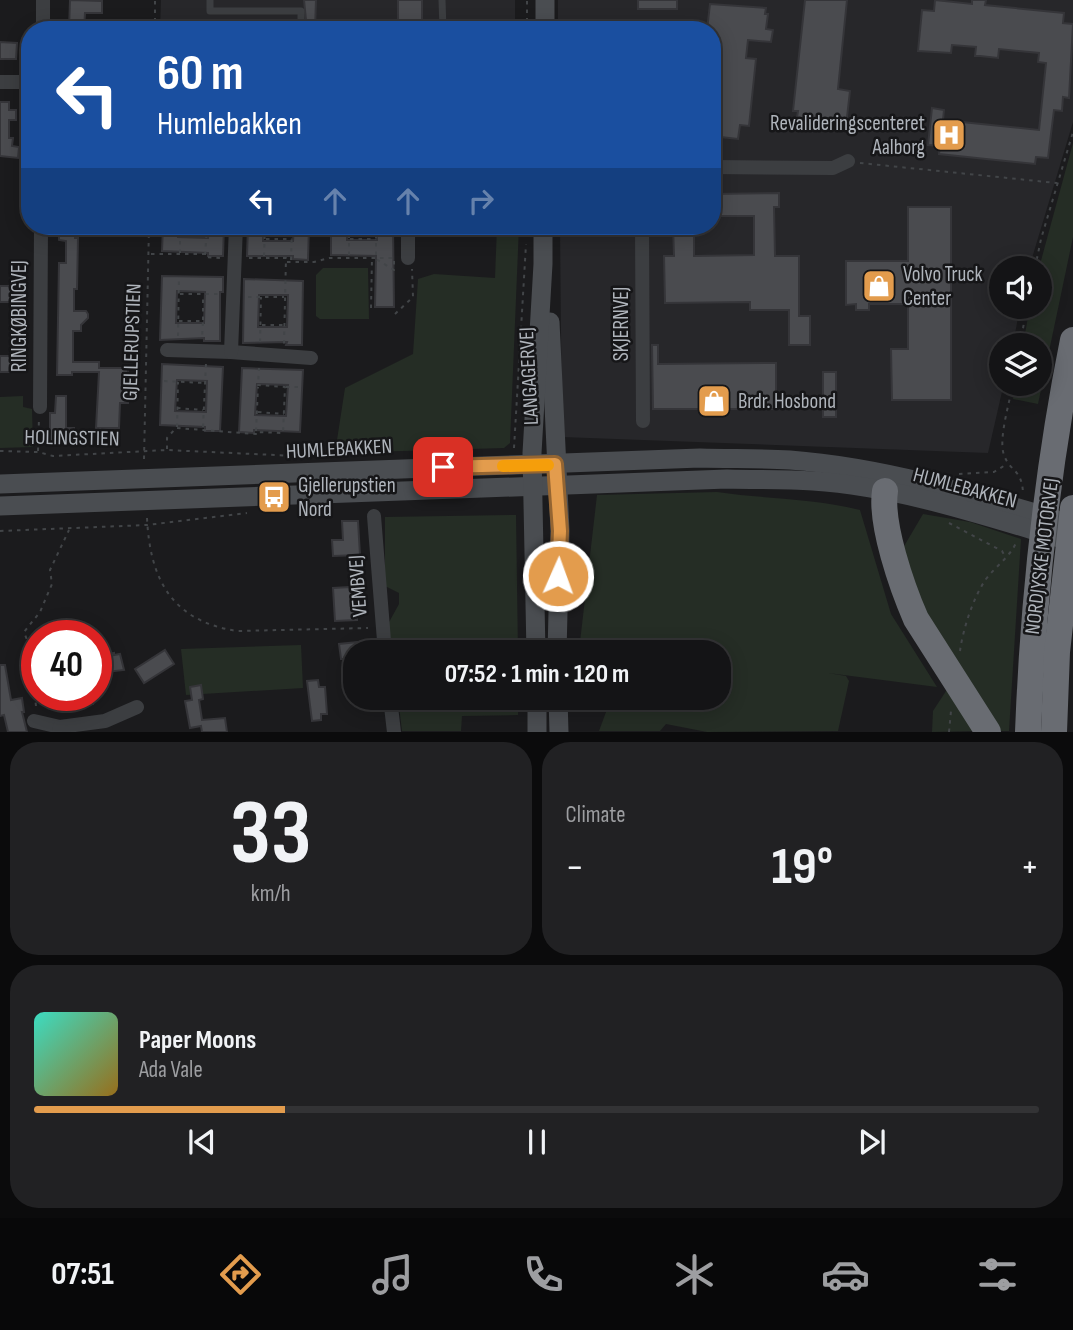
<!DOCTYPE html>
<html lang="en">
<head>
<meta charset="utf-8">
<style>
	body { margin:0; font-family:"Sofia Sans Condensed",sans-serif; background:#212123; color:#f1f3f6; height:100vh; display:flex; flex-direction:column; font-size:26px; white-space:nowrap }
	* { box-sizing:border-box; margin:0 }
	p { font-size:23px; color:#9d9ea1 }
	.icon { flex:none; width:38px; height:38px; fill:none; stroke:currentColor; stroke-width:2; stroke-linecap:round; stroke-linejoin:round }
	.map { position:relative; height:732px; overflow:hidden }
	.side { display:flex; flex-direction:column; gap:10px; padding:10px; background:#0b0b0c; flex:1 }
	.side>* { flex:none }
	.guide { position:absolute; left:21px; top:21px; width:700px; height:214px; border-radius:28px; box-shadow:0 4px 18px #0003,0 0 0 2px #333335; background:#1a4fa0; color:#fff; overflow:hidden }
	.tools { position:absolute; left:989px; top:256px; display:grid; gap:14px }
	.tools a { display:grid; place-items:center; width:63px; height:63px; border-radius:50%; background:#141416; box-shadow:0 4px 18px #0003,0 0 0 2px #333335; font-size:35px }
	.speed { position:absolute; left:21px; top:620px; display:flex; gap:14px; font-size:35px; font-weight:700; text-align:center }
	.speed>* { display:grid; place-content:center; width:91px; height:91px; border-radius:50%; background:#141416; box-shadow:0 4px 18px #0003,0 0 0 2px #333335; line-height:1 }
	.speed .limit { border:10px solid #d22; background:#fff; color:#111 }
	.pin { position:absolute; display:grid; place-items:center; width:60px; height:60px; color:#fff; margin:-30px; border-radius:14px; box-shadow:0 4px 10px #0006 }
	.me { position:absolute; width:77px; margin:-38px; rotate:2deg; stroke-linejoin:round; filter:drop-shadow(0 0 5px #0008) }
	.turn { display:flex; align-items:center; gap:24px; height:147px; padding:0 21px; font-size:32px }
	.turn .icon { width:91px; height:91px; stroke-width:2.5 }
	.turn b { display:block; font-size:49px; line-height:60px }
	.lanes { display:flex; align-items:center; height:66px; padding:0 21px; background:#0003; justify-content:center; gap:35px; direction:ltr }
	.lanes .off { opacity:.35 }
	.big { font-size:52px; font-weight:700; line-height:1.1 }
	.side .widget { flex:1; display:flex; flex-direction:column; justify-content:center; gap:10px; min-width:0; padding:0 24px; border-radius:28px; background:#212123 }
	.side .dial { align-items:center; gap:0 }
	.dial b { font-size:91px; line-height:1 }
	.song { display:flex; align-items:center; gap:21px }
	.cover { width:84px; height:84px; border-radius:10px; background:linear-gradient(135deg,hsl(170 70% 55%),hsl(40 70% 35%)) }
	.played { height:7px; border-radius:4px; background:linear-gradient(90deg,#e39c4d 25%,#333335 25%) }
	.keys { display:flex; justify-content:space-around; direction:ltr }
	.heat { display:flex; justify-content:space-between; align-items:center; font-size:38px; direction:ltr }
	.side .tiles { flex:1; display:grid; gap:10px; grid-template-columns:1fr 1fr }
	.widget:last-child { grid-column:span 2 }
	.trip { position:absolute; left:343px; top:640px; width:388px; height:70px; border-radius:28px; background:#141416; box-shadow:0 4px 18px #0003,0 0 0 2px #333335; font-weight:700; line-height:70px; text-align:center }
	.menu { display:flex; height:112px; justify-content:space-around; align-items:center; background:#080809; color:#9d9ea1 }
	.menu .icon { width:49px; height:49px }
	.menu .selected { color:#e39c4d }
	.menu b { font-size:32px; color:#f1f3f6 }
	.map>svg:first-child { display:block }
</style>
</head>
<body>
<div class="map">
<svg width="1073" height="732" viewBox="0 0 1073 732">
	<rect width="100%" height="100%" fill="#1b1b1d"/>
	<g fill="#27272a">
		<path d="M161,0h354v30h-355z"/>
		<path d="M558,0h515v122l-44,146h-28v38h19l-7,39h-12v38h3l-16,70 -426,-16 -2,-211h152v-196h-154z"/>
	</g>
	<g fill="#252d25">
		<path d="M1073,143v94l-35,167 -25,-5 3,-16h24v-38h-17l7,-39h10l-1,-38z"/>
		<path d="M497,226h22l-9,217 -6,5 -169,5 10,-65 68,-34 5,-75 16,-5 61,4z"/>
		<path d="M323,268h45l1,51h-49l-4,-3v-41z"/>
		<path d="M23,396v11l9,2 1,38 -33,1v-51z"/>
		<path d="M717,492c47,7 96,6 143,18l31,104 46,73 -109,-14 18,3 3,5 -11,50 -131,1 -41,-8 -6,7h-61l10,-27 -7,-6h117v-45h-141l-2,-9 4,-2 17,-147z"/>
		<path d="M923,514l47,8 51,17 -12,192h-10l-68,-101 -31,-77z"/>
		<path d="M516,515l2,138h-126l-4,-29 11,-20v-11l-14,-7v-69z"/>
		<path d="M301,645l2,43 -117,7 -5,-46z"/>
		<path d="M948,688l30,43 -46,1 1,-21z"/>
		<path d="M398,698h120v17l-56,1 -1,15h-59z"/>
	</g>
	<g fill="#4a4b4f" stroke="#353539" stroke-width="2" fill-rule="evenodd">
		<path d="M70,0l32,1v12h-17l-1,17h-15z"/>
		<path d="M304,0h12l-1,30h-8z"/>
		<rect x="398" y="0" width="24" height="30"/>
		<rect x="638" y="0" width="39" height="9"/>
		<path d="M805,0h42l-9,89 12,2 -4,35 -11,-1v3l-39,-4 2,-13h-5z"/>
		<path d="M935,0l37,4v-4h14l-1,5 79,8 -1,10 10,1 -4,74 -6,-1 -1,14 -8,-1 -6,48 -12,-1 -1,7 -49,-5 -47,-5 1,-8 -12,-1 4,-37 12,2 -1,10 96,10 7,-67 -8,-1 1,-9 -40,-4 -1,9 -18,-2h-5l1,-9 -24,-2 -1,8 -33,-2 4,-41 12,1z"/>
		<path d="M710,4l56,4 -1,6h3l-2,15 7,1 -2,12 -23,-2 -2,18 10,1 -7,67 -9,-1 -2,14 -26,-3v-106h-5z"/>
		<path d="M0,42l17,1 -1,16h-16z"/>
		<path d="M0,102h9v8h7v10h-7v18h4l-1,8 7,1 -1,11 -18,-2z"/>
		<path d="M779,193v14h-5l1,49h24v60h11v29h-21v-35h-39v-8l-85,1 -1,-47h10l-1,-30h21v30l60,-1v-39h-42v-22z"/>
		<path d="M908,207h43v193h-59l-1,-51h17v-45h-39v6h-13v-6l-10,1v-44h62z"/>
		<path d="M59,226h16v12h3l-1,51h-3v22h12l2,3v4l-7,7v6h-8v31h26v6h29v35h-8l-1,25h-23l3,-56h-27v3h-15l2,-112h7v-22l-7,-1z"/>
		<path d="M163,226h15v11l30,1 1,-12h15l-1,30h-15v-3l-46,-2z"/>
		<path d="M248,226h15v15h30l1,-15h15l-1,34 -15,-1v-3h-46z"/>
		<path d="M331,226h16v14h30v-14h16l1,81h-19l1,-51 -45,-1z"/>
		<path d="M162,276l61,1v15h-3v49h-16v-3l-44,2zM177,291l28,1 -1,31h-28z"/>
		<path d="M244,279l59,2 -1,64h-16l1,-3 -44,1zM259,295h29l-1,32h-29z"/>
		<path d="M11,281h12l1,21h-24v-16h11z"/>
		<path d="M652,345h6v19l118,-1v46h-123z"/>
		<path d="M0,356h20l-1,16h-19z"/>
		<path d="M162,364l61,3 -3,64h-15v-4l-45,-2zM177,380l30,1 -1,31 -31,-1z"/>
		<path d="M242,368l61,2 -3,62 -46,-2v3l-15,-1zM257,384l31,1 -2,31 -31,-1z"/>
		<rect x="823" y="372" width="13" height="45"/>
		<path d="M56,396h10v32h8v9h-8v5h-16v-29h5z"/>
		<path d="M342,521h16l2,34 -27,1 -1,-16h11z"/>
		<path d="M350,587l5,1 2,32 -22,1 -2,-33z"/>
		<path d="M367,641l1,12h-13v28h-7l-2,-22h-5l-2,-15z"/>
		<path d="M165,650l9,14 -30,19 -9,-14z"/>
		<path d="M114,653v2l6,-1 4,16 -26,3 -2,-17z"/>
		<path d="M0,665h5l6,35 11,-2 2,14h-2l5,20h-19l-4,-17 -4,1z"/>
		<path d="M318,680l1,7h6l2,27h-6v6l-9,1 -5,-40z"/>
		<path d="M201,685l2,14 -4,1 3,20 23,-2 2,14h-25l-1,-6 -11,2 -5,-27 7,-1 -2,-13z"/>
		<path d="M46,695h46l1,9 -47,1z"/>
	</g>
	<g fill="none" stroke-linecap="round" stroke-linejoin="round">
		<g stroke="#424548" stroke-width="2" stroke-dasharray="3.5 5" stroke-linecap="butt">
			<path d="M155,30v-30"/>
			<path d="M527,30v-30"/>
			<path d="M860,163l197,20"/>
			<path d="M207,226l-2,31 17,1"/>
			<path d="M349,226v30"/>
			<path d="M376,226v33l18,11v-10"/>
			<path d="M181,235l25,1"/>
			<path d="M266,239h26"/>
			<path d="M350,239h26"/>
			<path d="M180,253v-27"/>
			<path d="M151,254h54"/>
			<path d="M264,256l1,-30"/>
			<path d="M249,258h37l-2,86"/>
			<path d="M291,260l1,-34"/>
			<path d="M287,262h27l15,-4h64"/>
			<path d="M1035,268l6,-29 32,-107"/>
			<path d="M180,294h40"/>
			<path d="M248,297h36"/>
			<path d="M371,308l1,-50"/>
			<path d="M395,314l18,-17 -1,-28"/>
			<path d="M203,320v-25"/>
			<path d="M179,321h24l-1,17"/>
			<path d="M262,325h22"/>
			<path d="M178,336l1,-59"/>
			<path d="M260,342l1,-45"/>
			<path d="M1020,345l7,-39"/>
			<path d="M164,381l40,2"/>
			<path d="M1013,383c-3,18 -15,56 -9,72 6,17 18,14 19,38"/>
			<path d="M286,387h17"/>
			<path d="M177,408l26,2"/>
			<path d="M258,412l26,2"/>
			<path d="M177,427l1,-45"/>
			<path d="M203,427l3,-64"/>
			<path d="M256,431l2,-44"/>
			<path d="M514,448l12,-204"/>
			<path d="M167,449v-11l9,-10 80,6v-2l27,1 2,-46 -27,-2 1,-17"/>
			<path d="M0,451l38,1 15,4 114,-6 129,6"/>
			<path d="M38,451l1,-33"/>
			<path d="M144,459l5,-233"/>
			<path d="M959,474l35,-2 13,-8"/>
			<path d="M147,518c3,62 25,103 90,113l131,-3"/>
			<path d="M949,523l53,28 4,7"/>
			<path d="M0,531l147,-6 100,-12"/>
			<path d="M960,651c3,-22 13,-53 26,-72 11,-14 24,-22 31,-38"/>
			<path d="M36,706l-7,-61 -5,-13 16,-20 12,-28 -2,-14 19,-40"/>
			<path d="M949,732l2,-21"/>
		</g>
		<g stroke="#3c3e41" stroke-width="7">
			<path d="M210,0v11h91v19"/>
			<path d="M442,0l1,30"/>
		</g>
		<g stroke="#3c3e41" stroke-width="14">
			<path d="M43,30v-30"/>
			<path d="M0,82h30"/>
			<path d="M712,167l121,1 15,-7"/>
			<path d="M408,226v32"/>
			<path d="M642,226l1,195"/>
			<path d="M167,350l64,2 80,6"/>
			<path d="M231,352l5,-126"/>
			<path d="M40,407l1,-181"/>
			<path d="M374,516l11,137"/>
			<path d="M390,698l4,34"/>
			<path d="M34,721l26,6"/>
			<path d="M59,732l1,-5 45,-6 32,-14"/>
		</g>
		<g stroke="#4a4d51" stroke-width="19">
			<path d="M545,30v-30"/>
			<path d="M550,322l10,209 -3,122"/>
			<path d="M0,484l700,-26c30,1 60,0 90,2 91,7 178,33 265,59"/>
			<path d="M0,506l727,-27c29,1 58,0 86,2 89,6 175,36 260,61"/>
			<path d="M536,653l-4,-200 11,-189v-38"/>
			<path d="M537,698v34"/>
			<path d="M558,698l1,34"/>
		</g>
		<g stroke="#696c72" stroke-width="26">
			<path d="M885,491c-5,33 17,96 31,128l72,113"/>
			<path d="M1028,732c5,-131 19,-263 45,-392"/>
			<path d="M1054,732l3,-80 16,-144"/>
		</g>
	</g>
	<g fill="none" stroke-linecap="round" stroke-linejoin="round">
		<defs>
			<path id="route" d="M443,467l112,-3 5,67 -2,45"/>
		</defs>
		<use href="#route" stroke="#946532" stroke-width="18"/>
		<use href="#route" stroke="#e39c4d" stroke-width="12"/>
		<path stroke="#f59e0b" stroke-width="12" d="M503,466l45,-1"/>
	</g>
	<defs>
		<symbol id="hospital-square" viewBox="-11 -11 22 22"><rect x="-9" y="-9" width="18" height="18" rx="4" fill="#e39c4d" stroke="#161618"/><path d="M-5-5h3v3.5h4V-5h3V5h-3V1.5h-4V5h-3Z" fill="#fff"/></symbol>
		<symbol id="shop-square" viewBox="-11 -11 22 22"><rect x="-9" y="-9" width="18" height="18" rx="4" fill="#e39c4d" stroke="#161618"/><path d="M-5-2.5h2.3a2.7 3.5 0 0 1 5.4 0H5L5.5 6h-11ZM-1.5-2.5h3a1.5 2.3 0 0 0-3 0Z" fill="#fff"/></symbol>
		<symbol id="bus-square" viewBox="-11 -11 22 22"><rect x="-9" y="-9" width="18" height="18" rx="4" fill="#e39c4d" stroke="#161618"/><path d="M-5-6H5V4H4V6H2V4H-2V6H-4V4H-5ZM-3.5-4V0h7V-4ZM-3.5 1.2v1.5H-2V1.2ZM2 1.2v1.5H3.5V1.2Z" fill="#fff"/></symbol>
	</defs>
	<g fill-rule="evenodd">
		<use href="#hospital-square" x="930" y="116" width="38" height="38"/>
		<use href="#shop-square" x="860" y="267" width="38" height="38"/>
		<use href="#shop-square" x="695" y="382" width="38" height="38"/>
		<use href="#bus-square" x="255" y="478" width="38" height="38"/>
	</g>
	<g text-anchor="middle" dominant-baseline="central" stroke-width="5" stroke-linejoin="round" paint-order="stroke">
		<g font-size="21" fill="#afb4bb" stroke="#161618" text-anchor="start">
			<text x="925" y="123" text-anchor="end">Revalideringscenteret<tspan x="925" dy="24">Aalborg</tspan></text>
			<text x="903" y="274">Volvo Truck<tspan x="903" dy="24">Center</tspan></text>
			<text x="738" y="401">Brdr. Hosbond</text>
			<text x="298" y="485">Gjellerupstien<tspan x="298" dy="24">Nord</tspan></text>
		</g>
		<g font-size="21" fill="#afb4bb" stroke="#161618">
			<text transform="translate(19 316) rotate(-90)">RINGKØBINGVEJ</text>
			<text transform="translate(621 324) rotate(-90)">SKJERNVEJ</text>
			<text transform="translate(132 342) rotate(-88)">GJELLERUPSTIEN</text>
			<text transform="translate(529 376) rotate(-93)">LANGAGERVEJ</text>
			<text transform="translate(72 438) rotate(1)">HOLINGSTIEN</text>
			<text transform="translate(339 449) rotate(-3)">HUMLEBAKKEN</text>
			<text transform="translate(965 488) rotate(15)">HUMLEBAKKEN</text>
			<text transform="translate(1042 556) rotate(-83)">NORDJYSKE MOTORVEJ</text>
			<text transform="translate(358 586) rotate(-94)">VEMBVEJ</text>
		</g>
	</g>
</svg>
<div class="tools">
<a><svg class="icon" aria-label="sound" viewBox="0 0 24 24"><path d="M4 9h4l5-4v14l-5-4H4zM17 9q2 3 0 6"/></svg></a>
<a><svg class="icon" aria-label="layers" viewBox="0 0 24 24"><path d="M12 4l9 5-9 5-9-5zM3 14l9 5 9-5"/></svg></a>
</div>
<div class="speed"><div class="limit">40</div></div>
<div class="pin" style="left:443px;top:467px;background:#d93025"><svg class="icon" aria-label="arrive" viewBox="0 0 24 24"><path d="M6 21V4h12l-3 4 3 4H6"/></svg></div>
<svg class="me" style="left:558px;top:576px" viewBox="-20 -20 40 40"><circle r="17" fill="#e39c4d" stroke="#fff" stroke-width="3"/><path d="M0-11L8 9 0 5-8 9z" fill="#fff"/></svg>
<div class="trip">07:52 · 1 min · 120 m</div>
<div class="guide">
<div class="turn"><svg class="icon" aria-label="left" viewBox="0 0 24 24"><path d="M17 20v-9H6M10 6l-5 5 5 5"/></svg><div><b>60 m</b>Humlebakken</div></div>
<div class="lanes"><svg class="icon" aria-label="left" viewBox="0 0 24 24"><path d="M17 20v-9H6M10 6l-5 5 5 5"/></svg><svg class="icon off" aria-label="ahead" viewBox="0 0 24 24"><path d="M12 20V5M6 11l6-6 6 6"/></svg><svg class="icon off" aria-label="ahead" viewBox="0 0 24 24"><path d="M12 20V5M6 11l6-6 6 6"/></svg><svg class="icon off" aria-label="right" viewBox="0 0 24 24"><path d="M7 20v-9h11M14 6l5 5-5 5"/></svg></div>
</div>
</div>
<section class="side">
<div class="tiles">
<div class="widget dial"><b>33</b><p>km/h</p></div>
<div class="widget"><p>Climate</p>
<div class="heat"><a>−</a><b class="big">19°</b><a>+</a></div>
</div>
<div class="widget">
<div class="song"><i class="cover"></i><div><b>Paper Moons</b><p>Ada Vale</p></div></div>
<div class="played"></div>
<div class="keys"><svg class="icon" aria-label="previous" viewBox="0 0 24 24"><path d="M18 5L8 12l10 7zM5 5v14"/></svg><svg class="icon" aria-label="pause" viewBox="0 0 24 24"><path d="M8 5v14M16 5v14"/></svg><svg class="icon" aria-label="next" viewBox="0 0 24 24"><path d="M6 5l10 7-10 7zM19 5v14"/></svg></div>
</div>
</div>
</section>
<nav class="menu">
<b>07:51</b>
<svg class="icon selected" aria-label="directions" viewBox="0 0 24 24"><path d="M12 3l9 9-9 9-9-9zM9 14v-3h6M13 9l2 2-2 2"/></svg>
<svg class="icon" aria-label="music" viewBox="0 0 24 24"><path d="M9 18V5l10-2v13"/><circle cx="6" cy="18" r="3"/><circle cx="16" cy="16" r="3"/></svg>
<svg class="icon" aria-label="phone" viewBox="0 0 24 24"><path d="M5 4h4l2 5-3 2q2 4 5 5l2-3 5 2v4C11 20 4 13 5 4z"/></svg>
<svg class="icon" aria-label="climate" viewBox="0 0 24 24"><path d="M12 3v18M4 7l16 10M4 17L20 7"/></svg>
<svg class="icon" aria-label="car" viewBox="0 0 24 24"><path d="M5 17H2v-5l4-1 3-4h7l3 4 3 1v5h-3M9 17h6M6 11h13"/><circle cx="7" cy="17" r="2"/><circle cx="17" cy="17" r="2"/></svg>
<svg class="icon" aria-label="filters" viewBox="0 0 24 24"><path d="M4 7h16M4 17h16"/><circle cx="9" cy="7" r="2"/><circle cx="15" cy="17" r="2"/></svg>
</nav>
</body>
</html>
